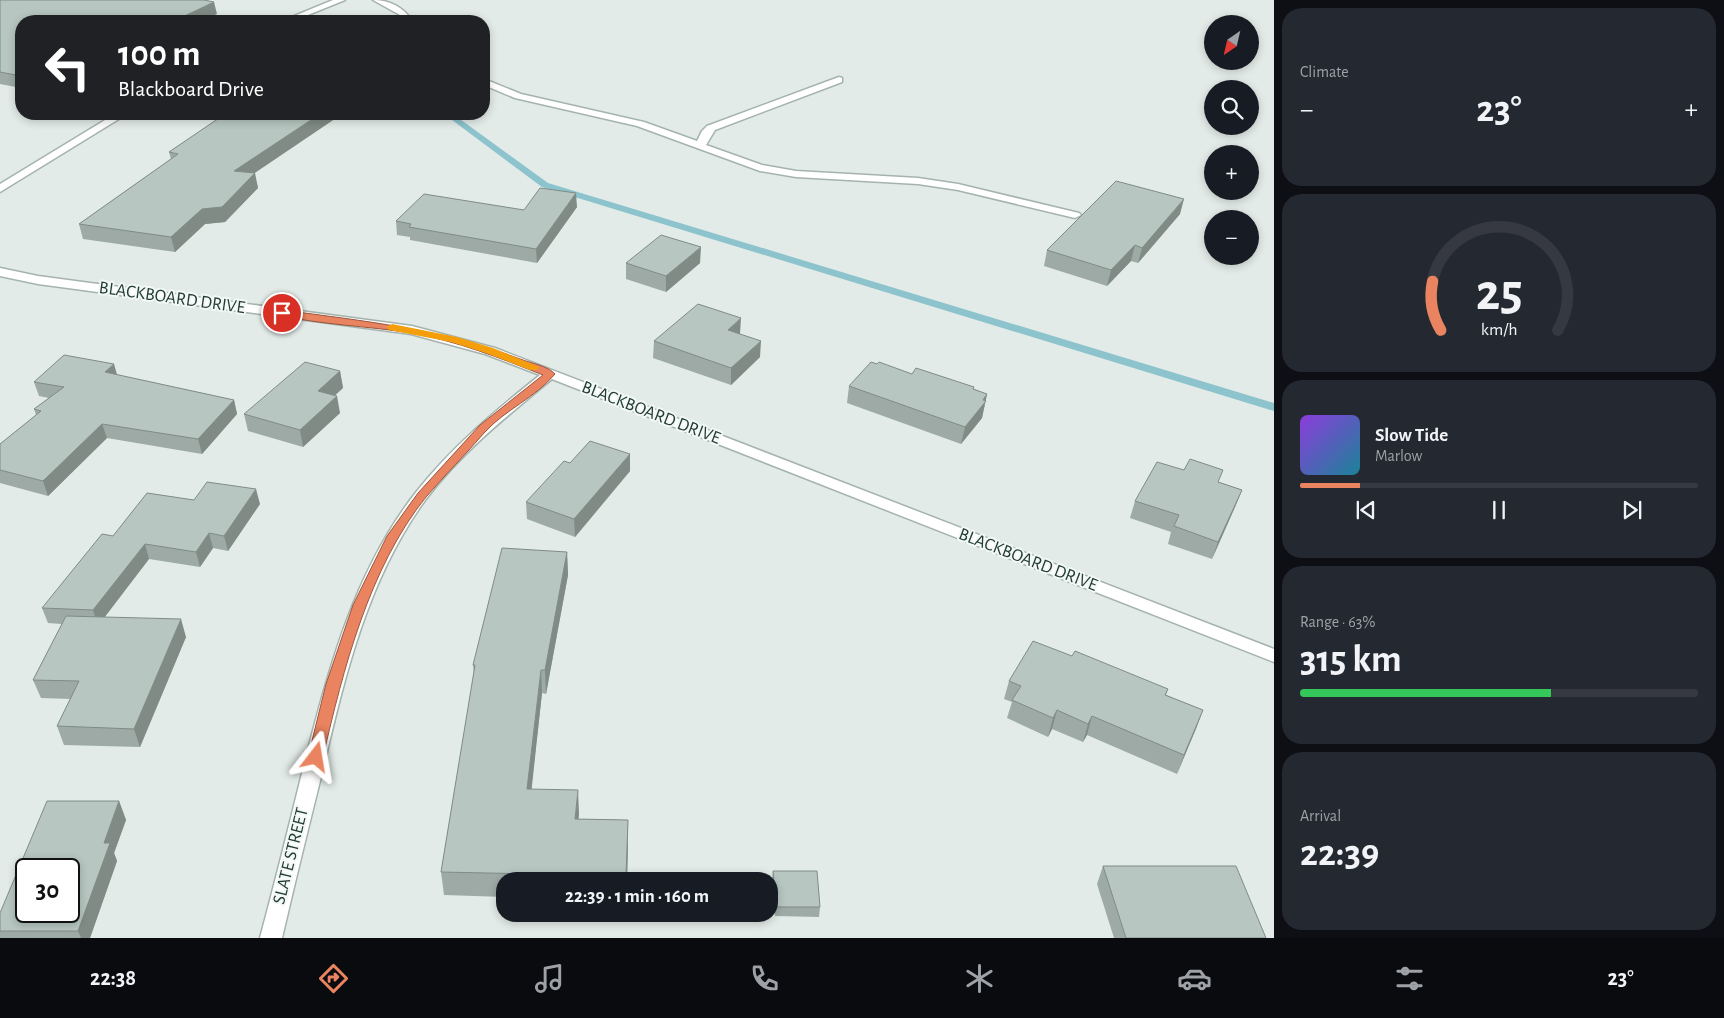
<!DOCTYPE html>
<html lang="en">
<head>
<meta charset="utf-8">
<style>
	body { margin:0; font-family:"Alegreya Sans",sans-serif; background:#242831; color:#f1f3f6; height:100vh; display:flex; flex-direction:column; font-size:19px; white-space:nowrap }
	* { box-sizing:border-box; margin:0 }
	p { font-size:16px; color:#9ea1a6 }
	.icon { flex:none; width:28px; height:28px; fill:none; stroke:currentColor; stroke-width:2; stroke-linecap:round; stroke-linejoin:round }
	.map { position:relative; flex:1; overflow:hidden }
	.side { display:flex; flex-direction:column; gap:8px; padding:8px; background:#0d0f14; width:450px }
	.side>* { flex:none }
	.banner { position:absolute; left:15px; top:15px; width:475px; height:105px; border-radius:20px; box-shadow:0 2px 8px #0003; background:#202124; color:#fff; overflow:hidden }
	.needle { width:32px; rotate:214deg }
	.controls { position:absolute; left:1204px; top:15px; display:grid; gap:10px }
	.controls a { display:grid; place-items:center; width:55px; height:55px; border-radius:50%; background:#171b24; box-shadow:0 2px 8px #0003; font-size:25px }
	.speed { position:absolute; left:15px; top:858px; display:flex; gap:10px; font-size:25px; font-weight:700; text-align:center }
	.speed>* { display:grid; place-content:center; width:65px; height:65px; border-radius:50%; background:#171b24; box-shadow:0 2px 8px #0003; line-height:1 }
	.speed .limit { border:2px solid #111; border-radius:8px; background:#fff; color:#111 }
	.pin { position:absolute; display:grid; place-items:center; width:42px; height:42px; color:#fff; margin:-21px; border:2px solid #fff; border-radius:50%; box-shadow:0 1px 5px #0007 }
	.me { position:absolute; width:55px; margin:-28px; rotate:14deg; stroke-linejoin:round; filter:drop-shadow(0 0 4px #0008) }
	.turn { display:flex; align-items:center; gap:18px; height:105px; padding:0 20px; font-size:22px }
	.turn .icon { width:65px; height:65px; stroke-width:2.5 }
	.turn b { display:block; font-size:35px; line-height:42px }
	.big { font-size:38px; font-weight:700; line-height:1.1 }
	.side .widget { flex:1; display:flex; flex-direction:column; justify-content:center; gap:8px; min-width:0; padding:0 18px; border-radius:20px; background:#242831 }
	.side .dial { align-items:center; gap:0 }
	.dial svg { height:130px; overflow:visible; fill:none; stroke:#363941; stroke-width:7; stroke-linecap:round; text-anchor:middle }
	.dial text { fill:#f1f3f6; stroke:none }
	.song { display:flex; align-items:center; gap:15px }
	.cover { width:60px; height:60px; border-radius:8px; background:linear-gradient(135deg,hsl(270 70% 55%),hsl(190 70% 35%)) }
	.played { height:5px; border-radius:2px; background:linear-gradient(90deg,#ea8460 15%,#363941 15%) }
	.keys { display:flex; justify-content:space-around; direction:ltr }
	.heat { display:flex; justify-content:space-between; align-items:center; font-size:28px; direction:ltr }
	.charge { height:8px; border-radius:4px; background:linear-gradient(90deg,#34c759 63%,#363941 0) }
	.trip { position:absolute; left:496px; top:872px; width:282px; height:50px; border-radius:20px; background:#171b24; box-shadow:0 2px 8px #0003; font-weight:700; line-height:50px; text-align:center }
	.dock { display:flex; height:80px; justify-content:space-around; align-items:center; background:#090b0e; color:#9ea1a6 }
	.dock .icon { width:35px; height:35px }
	.dock .active { color:#ea8460 }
	.dock b { font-size:22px; color:#f1f3f6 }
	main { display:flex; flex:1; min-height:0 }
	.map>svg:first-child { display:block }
</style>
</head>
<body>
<main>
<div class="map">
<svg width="1274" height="938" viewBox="0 0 1274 938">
	<rect width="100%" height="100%" fill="#e2ebe7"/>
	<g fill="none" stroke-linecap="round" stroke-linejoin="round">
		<path fill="#8cc3cd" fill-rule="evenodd" d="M444,114h9l95,69 726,220v8l-732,-224z"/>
		<defs>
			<g id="lane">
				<path d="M373,0c16,0 31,7 39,21h-8l-4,-6z"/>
				<path d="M839,77l3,1v4l-127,48 -9,15 56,20 34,6 122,7 40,6 121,29 2,2 -6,3 -117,-28 -40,-6 -122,-7 -36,-6 -123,-45 -122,-28 -31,-13v-6l37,15 123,28 53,19 5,-10 5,-5z"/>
			</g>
			<g id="street">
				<path d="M333,0h12l-52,21h-11z"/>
				<path d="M115,114h12l-127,78v-8z"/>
				<path d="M0,268l38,8 374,50 83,22 779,301v13l-722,-283c-45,37 -91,74 -126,120 -58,79 -81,176 -103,270 -14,56 -28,113 -41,169h-22c15,-56 29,-112 43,-169 25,-97 50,-197 114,-278 35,-44 79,-81 123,-116l-55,-21 -74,-20 -373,-50 -38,-8z"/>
			</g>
		</defs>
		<use href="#lane" stroke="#a5b3ae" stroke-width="3"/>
		<use href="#street" stroke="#a5b3ae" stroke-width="3"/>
		<use href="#lane" fill="#fff" fill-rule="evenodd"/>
		<use href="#street" fill="#fff" fill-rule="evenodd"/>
	</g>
	<g fill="#9daaa5">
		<path d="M0,0l217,14 -196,7v67l-21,-4z"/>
		<path d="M225,114h117l-88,59 4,15 -33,34 -20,2 -30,28 -92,-13 -4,-15 92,-65 -2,-7z"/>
		<path d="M577,207l-40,56 -127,-23v-3l-13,-2 -1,-14 128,-11z"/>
		<path d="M1180,214l-42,49 -7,-2 -24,25 -63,-20 3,-16z"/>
		<path d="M626,263h74l-34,29 -40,-13z"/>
		<path d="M740,334l20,23 -29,28 -78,-27 1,-17z"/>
		<path d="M340,371l3,17 -9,8 6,17 -37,34 -55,-16 -4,-17z"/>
		<path d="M912,374l62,13v2l13,5 -5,24 -21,26 -114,-41 2,-17z"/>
		<path d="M118,375l116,25 3,14 -35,40 -95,-16 -59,58 -48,-13v-39l36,-29 -2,-6 15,-11 -10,-2 -5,-14z"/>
		<path d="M570,463l60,8 -55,66 -48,-18 -1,-17z"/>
		<path d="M1219,482l23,8 -7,17 -23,52 -44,-15 3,-12 -41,-14 5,-17z"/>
		<path d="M194,500l66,4 -32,47 -15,-3 -13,19 -51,-8 -45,58 82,20 -46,110 -76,-2 -7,-19 14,-27 -30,-1 -8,-18 29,-56 -14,-1 -6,-15z"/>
		<path d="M567,552l1,23 -22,119 -4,-1 -11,97 48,24 -1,5 50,1v24l-1,37h-122v16l-61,-2 -3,-23 33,-198 -1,-9z"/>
		<path d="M1072,656l96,33 -2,6 37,15 -26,64 -90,-39 -4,7 -31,-13 -4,8 -41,-19 5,-16 -8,-3 5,-18z"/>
		<path d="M119,801l7,19 -12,33 3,8 -27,77h-90v-25z"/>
		<path d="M1103,866l163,72h-152l-17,-54z"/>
		<path d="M773,871l47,36 -1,10 -44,-1 -3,-35z"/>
	</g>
	<g fill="#808b86">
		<path d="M214,2l3,12 -16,7h-27z"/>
		<path d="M320,114h22l-105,71 -3,-14z"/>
		<path d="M255,173l3,15 -33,34 -20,2 -30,28 -4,-15 31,-28z"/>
		<path d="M576,193l1,14 -40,56 -1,-14z"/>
		<path d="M1184,199l-4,15 -42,49 4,-15z"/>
		<path d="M1135,245l-4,16 -24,25 4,-16z"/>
		<path d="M701,247l-1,16 -34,29v-16z"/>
		<path d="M741,318l-1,16 -12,-4z"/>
		<path d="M761,341l-1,16 -29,28v-17z"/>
		<path d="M114,364l4,14 -13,-6z"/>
		<path d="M340,371l3,17 -22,20 -3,-17z"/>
		<path d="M987,394l-5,24 -21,26 4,-17z"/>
		<path d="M337,396l3,17 -37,34 -3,-17z"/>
		<path d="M234,400l3,14 -35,40 -4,-15z"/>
		<path d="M102,424l5,14 -59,58 -5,-15z"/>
		<path d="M630,454v17l-55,66 -1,-18z"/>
		<path d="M256,489l4,15 -32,47 -4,-15z"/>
		<path d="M1242,490l-7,17 -23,52 6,-17z"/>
		<path d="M209,533l4,15 -13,19 -4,-15z"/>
		<path d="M145,544l4,15 -51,67 -5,-16z"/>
		<path d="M567,552l1,23 -22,119 -1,-24z"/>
		<path d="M181,619l5,18 -46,110 -6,-18z"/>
		<path d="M541,670l1,23 -13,120 -2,-24z"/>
		<path d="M1057,710l-5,19 -4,8 5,-19z"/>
		<path d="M1203,710l-7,19 -19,45 7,-19z"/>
		<path d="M1092,716l-5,19 -4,7 5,-18z"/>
		<path d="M578,790l1,24 -3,29 -1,-24z"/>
		<path d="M119,801l7,19 -12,33 3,8 -27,77h-9l-3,-7 26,-88z"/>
		<path d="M628,820v24l-1,37h-1z"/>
	</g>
	<g fill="#b7c6c0" stroke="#808b86" fill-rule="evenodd">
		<path d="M0,0h204l10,2 -40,19h-153v55l-21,-4z"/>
		<path d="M225,114h95l-86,57 21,2 -33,34 -20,2 -31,28 -92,-13 99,-70 -9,-2z"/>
		<path d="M1116,181l68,18 -42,49 -7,-3 -24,25 -64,-20z"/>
		<path d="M540,188l36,5 -40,56 -127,-22 2,-3 -15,-3 28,-27 100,16z"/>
		<path d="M661,235l40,12 -35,29 -40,-13z"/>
		<path d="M698,304l43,14 -13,12 33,11 -30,27 -77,-27z"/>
		<path d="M64,355l50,9 -9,8 129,28 -36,39 -96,-15 -59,57 -43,-11v-26l41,-33 -7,-2 30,-22 -30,-5z"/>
		<path d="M305,362l35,9 -22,20 19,5 -37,34 -56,-16z"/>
		<path d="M871,362l6,2 2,-2 33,12 4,-6 58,19 -1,2 14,5 -4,6 3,1 -21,26 -116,-41z"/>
		<path d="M590,441l40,13 -56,65 -48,-17 38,-41 6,2z"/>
		<path d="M1190,459l33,11 -5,12 24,8 -24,52 -44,-16 5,-11 -44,-14 22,-39 27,8z"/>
		<path d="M207,482l49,7 -32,47 -15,-3 -13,19 -51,-8 -52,66 -51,-2 60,-74 11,2 34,-43 47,7z"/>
		<path d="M502,548l65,4 -22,118h-4l-14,119 51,1 -3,29 53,1 -2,56 -185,-4 34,-207h-2z"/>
		<path d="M66,616l115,3 -47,110 -77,-3 22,-45 -46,-1z"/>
		<path d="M1033,641l39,15 3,-5 93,38 -3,6 38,15 -19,45 -92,-39 -4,8 -31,-14 -4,8 -41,-18 9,-14 -12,-5z"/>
		<path d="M47,801h72l-15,42h6l-32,88h-78v-18zM26,869h43v42h-43z"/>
		<path d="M1103,866h133l30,72h-140z"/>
		<path d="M773,871h44l3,36h-44z"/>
	</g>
	<path fill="#ea8460" stroke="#98563e" d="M282,310c82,11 160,19 238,49 11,4 28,7 35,15 -19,23 -50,36 -70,58 -19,22 -40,43 -59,65 -57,71 -83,173 -103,260l-2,4 -5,1 -6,-1 -2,-4 18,-73 27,-79 34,-69 31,-43 62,-68 63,-50c-43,-17 -86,-34 -132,-42 -43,-7 -89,-8 -133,-18v-4z"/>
	<path fill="#f59e0b" d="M392,324l65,13 36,11 46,19 -2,3h-7l-44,-17 -35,-11 -62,-12 -2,-3z"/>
	<g text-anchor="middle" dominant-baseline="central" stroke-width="4" stroke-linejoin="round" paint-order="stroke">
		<g font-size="18" fill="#233b35" stroke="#f2f8f5">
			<text transform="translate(172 298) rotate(8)">BLACKBOARD DRIVE</text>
			<text transform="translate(651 413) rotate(21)">BLACKBOARD DRIVE</text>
			<text transform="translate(1028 560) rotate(21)">BLACKBOARD DRIVE</text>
			<text transform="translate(291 856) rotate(-76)">SLATE STREET</text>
		</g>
	</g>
</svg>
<div class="controls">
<a><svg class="needle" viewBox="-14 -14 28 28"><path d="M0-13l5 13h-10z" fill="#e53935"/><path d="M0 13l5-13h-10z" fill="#9ea1a6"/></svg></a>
<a><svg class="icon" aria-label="search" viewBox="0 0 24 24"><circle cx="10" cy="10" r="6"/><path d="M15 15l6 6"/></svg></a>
<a>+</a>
<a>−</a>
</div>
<div class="speed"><div class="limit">30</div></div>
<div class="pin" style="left:282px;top:313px;background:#d93025"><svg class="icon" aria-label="arrive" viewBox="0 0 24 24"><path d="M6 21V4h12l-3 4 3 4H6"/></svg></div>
<svg class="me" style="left:316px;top:757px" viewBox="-20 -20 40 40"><path d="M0-17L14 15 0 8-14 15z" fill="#ea8460" stroke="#fff" stroke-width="4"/></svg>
<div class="trip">22:39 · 1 min · 160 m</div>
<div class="banner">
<div class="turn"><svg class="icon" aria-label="left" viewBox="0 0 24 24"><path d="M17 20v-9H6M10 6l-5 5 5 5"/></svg><div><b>100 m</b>Blackboard Drive</div></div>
</div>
</div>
<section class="side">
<div class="widget"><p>Climate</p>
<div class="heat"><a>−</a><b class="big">23°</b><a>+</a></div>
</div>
<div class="widget dial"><svg viewBox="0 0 100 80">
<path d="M14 69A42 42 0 1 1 86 69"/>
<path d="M14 69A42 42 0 0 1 9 39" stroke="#ea8460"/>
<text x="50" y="56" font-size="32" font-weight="700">25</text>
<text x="50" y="72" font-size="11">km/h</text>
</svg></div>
<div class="widget">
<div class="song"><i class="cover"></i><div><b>Slow Tide</b><p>Marlow</p></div></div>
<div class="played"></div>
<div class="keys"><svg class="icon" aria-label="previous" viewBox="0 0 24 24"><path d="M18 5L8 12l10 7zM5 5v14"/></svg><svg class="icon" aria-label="pause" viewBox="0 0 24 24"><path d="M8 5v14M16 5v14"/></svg><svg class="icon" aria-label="next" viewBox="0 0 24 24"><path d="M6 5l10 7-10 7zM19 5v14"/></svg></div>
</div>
<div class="widget"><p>Range · 63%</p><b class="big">315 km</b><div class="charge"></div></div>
<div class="widget"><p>Arrival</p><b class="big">22:39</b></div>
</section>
</main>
<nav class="dock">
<b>22:38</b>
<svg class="icon active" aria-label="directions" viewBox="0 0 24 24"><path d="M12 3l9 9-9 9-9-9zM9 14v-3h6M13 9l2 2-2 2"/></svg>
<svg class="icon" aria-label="music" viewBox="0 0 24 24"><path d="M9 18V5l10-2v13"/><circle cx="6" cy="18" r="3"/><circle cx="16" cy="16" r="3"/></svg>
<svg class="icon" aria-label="phone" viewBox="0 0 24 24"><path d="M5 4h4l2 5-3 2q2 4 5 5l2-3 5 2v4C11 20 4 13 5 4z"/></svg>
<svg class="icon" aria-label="climate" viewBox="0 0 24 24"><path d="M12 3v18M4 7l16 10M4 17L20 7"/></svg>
<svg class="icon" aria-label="car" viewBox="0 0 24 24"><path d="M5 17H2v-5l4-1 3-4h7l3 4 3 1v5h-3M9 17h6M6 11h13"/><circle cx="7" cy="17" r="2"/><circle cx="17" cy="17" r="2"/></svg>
<svg class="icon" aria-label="filters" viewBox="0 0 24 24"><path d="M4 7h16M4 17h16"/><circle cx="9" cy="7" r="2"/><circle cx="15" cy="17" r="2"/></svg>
<b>23°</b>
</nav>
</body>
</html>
